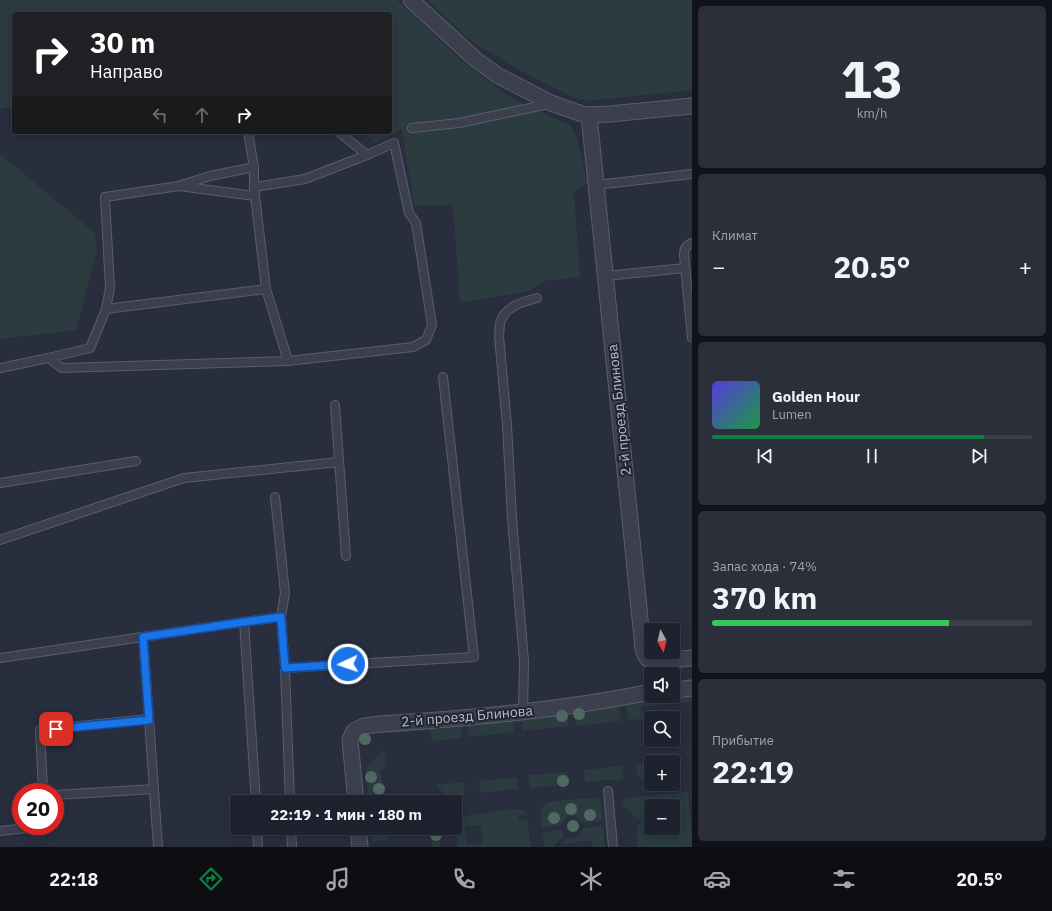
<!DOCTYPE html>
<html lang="ru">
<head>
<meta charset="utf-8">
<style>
	body { margin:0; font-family:"IBM Plex Sans",sans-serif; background:#2b2f3a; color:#f1f3f6; height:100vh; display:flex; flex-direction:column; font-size:15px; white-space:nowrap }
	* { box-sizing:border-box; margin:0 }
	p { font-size:13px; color:#a1a4aa }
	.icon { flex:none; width:22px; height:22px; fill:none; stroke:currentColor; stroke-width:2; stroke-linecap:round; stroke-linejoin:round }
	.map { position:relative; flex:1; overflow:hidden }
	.drawer { display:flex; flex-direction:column; gap:6px; padding:6px; background:#101319; width:360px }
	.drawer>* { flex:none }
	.banner { position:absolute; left:12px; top:12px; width:380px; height:122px; border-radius:4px; box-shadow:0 2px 10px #0003,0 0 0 1px #3c3f4a; background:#202124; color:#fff; overflow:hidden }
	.needle { width:26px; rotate:172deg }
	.buttons { position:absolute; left:644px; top:623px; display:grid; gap:8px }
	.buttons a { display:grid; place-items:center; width:36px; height:36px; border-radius:4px; background:#1e222e; box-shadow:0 2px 10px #0003,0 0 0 1px #3c3f4a; font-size:20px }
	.speed { position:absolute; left:12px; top:783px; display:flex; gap:8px; font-size:20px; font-weight:700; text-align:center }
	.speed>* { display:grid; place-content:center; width:52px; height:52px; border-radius:50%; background:#1e222e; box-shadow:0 2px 10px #0003,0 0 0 1px #3c3f4a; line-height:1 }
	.speed .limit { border:6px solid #d22; background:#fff; color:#111 }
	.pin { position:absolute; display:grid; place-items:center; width:34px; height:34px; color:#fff; margin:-17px; border-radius:8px; box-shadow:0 2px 6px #0006 }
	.me { position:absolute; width:44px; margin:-22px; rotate:267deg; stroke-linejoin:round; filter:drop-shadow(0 0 3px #0008) }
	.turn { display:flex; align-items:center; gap:14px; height:84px; padding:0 12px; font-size:18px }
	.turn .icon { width:52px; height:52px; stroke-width:2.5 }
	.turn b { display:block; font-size:28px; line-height:34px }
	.lanes { display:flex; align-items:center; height:38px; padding:0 12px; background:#0003; justify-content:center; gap:20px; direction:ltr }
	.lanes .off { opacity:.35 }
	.big { font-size:30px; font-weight:700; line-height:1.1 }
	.drawer .card { flex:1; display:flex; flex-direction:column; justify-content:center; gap:6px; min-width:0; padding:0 14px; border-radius:6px; background:#2b2f3a }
	.drawer .dial { align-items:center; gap:0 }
	.dial b { font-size:52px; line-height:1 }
	.song { display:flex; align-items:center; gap:12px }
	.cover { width:48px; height:48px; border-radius:6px; background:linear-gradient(135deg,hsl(250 70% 55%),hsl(140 70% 35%)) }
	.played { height:4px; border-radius:2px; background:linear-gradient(90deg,#0b8043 85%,#3c3f4a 85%) }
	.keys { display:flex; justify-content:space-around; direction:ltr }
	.heat { display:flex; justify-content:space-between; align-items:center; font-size:22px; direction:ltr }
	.charge { height:6px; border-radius:3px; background:linear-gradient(90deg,#34c759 74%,#3c3f4a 0) }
	.trip { position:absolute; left:230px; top:795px; width:232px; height:40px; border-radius:4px; background:#1e222e; box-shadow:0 2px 10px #0003,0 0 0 1px #3c3f4a; font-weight:700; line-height:40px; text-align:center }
	.menu { display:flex; height:64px; justify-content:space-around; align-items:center; background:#0c0e12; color:#a1a4aa }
	.menu .icon { width:28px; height:28px }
	.menu .current { color:#0b8043 }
	.menu b { font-size:18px; color:#f1f3f6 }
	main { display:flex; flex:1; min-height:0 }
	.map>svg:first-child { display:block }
</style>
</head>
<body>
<main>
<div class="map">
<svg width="692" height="847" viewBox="0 0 692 847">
	<rect width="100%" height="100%" fill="#282e3e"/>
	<g fill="#2b3b40" fill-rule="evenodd">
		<path d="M0,0h397l67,63 44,33 43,21 20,8 6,13 10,44 -13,11 6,84 -35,4 -16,10 -69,12 -7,-98 -39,1 -12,-77 -27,14 -10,-11h25v-118h-376v93l-14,1z"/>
		<path d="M427,0h265v90l-104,11 -16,-4 -51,-26 -50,-30z"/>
		<path d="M0,154l95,79 2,18 -21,79 -76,9z"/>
		<path d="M692,693v9l-50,5 1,12 -15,1 -2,-19z"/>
		<path d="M619,704l2,17 -45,5 -1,-15z"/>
		<path d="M567,712l2,14 -47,5 -1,-14z"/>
		<path d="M513,718l1,14 -45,5 -2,-14z"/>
		<path d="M460,723l2,15 -30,3 -2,-11 -50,4 6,-5z"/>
		<path d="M384,749l2,19 -5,1 2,23 -15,2 -2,-26z"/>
		<path d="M651,763v15l-2,1h-8l-4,-4 -1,-10z"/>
		<path d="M622,766l1,13 -38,3 -1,-12z"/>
		<path d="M567,772l2,12 -39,4 -1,-13z"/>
		<path d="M517,777l1,12 -38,4 -1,-12z"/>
		<path d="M464,782l1,13 -19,1 -10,-11z"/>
		<path d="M688,792l4,44v11h-54c-1,-10 -5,-20 5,-26l-9,-5 -12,-12 1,-4 4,-2zM651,806h22v22h-22z"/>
		<path d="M587,798c3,0 7,0 10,1 6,4 5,16 5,22l-19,2c-6,-10 -18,-9 -21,2l-20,3c-1,-10 -4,-20 6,-26z"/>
		<path d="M513,809c6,1 10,0 13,5l-8,2 1,4 8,-1 4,28h-74l-2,-25 3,-4 5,-1zM481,825l1,18 -15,1 -2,-17z"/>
		<path d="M603,826l2,21h-12l-1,-6 -32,3 8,-6c8,1 14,-2 15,-10z"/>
		<path d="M372,828h15l1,12 -15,1z"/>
		<path d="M430,828h8l2,19h-8z"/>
		<path d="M562,830l1,4 2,2 -11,9v2h-10l-1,-15z"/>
	</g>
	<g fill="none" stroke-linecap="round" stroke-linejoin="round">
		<defs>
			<g id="service">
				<path d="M412,128l47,-5 90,-19"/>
				<path d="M181,185l29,-9 44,-9"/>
				<path d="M596,185l96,-11"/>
				<path d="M254,187l51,-8 62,-24"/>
				<path d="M692,243c-6,2 -8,5 -8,12l8,83"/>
				<path d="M605,276l80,-8"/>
				<path d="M106,309l4,-21 -5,-91 74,-11 76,10"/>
				<path d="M48,358l42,-10 16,-39 160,-20"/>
				<path d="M288,361l125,-14 13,-7 6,-15 -16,-102 -7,-10 -15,-70 -27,12 -28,-23"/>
				<path d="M0,368l48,-10 14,10 226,-7 -22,-72 -12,-102v-20l-6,-35"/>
				<path d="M335,405l11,151"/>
				<path d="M0,483l136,-22"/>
				<path d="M275,497l10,96 -4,24 4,51"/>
				<path d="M0,540l184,-62 155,-16"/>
				<path d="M143,637l6,82"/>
				<path d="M0,658l244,-36"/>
				<path d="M523,712l1,-51 -12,-142 -5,-94 -8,-89c1,-5 0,-11 2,-16 7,-15 22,-18 36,-22"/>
				<path d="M608,791l5,56"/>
				<path d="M43,792l-3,-62 109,-11 9,128"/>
				<path d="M55,795l99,-6"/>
				<path d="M256,802l-12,-180 37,-5"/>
				<path d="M290,802l-5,-134 189,-11 -31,-280"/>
				<path d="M257,828l1,19"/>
				<path d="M291,828l1,19"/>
				<path d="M0,831l44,-5"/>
			</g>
			<g id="minor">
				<path d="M411,0l64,59 22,16 54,28 34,12 25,-1 82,-8"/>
				<path d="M589,115l54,533c1,5 2,10 8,13 5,2 33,-3 41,-3"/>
				<path d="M673,690l19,-2"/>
				<path d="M356,802l-6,-62 4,-9 10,-5 17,-2c91,-6 181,-14 270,-32"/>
				<path d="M358,828l2,19"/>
			</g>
		</defs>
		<use href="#service" stroke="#595e6c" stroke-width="10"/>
		<use href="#minor" stroke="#595e6c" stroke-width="17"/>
		<use href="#service" stroke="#3c404e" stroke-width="8"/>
		<use href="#minor" stroke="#3c404e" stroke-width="15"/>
	</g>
	<g fill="#506862">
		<circle cx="579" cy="714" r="6"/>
		<circle cx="562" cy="716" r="6"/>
		<circle cx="365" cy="739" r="6"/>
		<circle cx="371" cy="777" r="6"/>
		<circle cx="563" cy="781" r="6"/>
		<circle cx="379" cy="789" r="6"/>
		<circle cx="571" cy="809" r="6"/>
		<circle cx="590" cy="815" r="6"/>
		<circle cx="554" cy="818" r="6"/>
		<circle cx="573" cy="826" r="6"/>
		<circle cx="436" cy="835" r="6"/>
	</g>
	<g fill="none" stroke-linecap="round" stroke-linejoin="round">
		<defs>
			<path id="route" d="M56,729l93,-9 -6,-83 101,-15 37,-5 4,51 63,-4"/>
		</defs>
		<use href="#route" stroke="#114b97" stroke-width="10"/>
		<use href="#route" stroke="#1a73e8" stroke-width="7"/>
	</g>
	<g text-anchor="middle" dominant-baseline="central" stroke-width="4" stroke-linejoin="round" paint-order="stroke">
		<g font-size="14" fill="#b8bcc9" stroke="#202533">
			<text transform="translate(619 410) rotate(-96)">2-й проезд Блинова</text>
			<text transform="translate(467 716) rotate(-5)">2-й проезд Блинова</text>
		</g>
	</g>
</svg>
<div class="buttons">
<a><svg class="needle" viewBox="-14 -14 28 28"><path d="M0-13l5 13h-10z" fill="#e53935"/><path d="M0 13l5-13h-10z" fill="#a1a4aa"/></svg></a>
<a><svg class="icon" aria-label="sound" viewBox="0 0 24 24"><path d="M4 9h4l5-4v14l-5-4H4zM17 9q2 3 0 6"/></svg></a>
<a><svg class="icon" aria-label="search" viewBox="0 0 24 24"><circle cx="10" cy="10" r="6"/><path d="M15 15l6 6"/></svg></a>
<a>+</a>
<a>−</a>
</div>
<div class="speed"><div class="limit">20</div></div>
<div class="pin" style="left:56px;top:729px;background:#d93025"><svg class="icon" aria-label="arrive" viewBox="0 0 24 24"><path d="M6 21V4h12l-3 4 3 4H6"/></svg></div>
<svg class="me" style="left:348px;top:664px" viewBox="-20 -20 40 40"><circle r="17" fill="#1a73e8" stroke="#fff" stroke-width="3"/><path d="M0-11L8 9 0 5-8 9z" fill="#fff"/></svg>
<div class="trip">22:19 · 1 мин · 180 m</div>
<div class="banner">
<div class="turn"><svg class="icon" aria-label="right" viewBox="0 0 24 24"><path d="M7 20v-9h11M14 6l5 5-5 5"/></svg><div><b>30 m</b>Направо</div></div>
<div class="lanes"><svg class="icon off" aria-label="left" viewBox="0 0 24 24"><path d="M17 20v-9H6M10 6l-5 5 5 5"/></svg><svg class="icon off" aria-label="ahead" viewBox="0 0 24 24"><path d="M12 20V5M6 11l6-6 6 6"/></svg><svg class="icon" aria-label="right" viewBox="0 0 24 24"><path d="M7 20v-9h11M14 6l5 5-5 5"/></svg></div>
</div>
</div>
<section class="drawer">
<div class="card dial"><b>13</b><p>km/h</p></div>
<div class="card"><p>Климат</p>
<div class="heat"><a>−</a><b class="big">20.5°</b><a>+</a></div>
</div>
<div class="card">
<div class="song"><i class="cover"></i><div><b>Golden Hour</b><p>Lumen</p></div></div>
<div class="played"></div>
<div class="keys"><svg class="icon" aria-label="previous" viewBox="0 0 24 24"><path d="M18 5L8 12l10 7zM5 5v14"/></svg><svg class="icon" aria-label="pause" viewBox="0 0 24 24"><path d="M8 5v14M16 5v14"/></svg><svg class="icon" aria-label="next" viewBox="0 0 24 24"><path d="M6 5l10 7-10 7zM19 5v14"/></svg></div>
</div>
<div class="card"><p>Запас хода · 74%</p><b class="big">370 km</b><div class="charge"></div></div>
<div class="card"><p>Прибытие</p><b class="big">22:19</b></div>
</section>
</main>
<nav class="menu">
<b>22:18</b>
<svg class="icon current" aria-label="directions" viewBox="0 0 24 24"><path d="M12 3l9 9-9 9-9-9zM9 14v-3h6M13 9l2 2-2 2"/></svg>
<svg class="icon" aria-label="music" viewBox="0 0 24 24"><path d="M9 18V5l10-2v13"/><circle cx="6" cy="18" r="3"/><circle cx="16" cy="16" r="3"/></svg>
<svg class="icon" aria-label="phone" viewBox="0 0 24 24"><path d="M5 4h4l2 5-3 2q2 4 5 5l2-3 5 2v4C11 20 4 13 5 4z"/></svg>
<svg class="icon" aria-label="climate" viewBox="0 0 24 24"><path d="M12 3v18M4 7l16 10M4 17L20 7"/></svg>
<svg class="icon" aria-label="car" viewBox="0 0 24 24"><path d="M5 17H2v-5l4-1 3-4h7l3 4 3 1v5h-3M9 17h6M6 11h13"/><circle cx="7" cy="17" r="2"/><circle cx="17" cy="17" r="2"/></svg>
<svg class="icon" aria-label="filters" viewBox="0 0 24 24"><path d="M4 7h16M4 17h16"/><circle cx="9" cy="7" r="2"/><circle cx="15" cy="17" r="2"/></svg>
<b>20.5°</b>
</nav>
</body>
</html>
